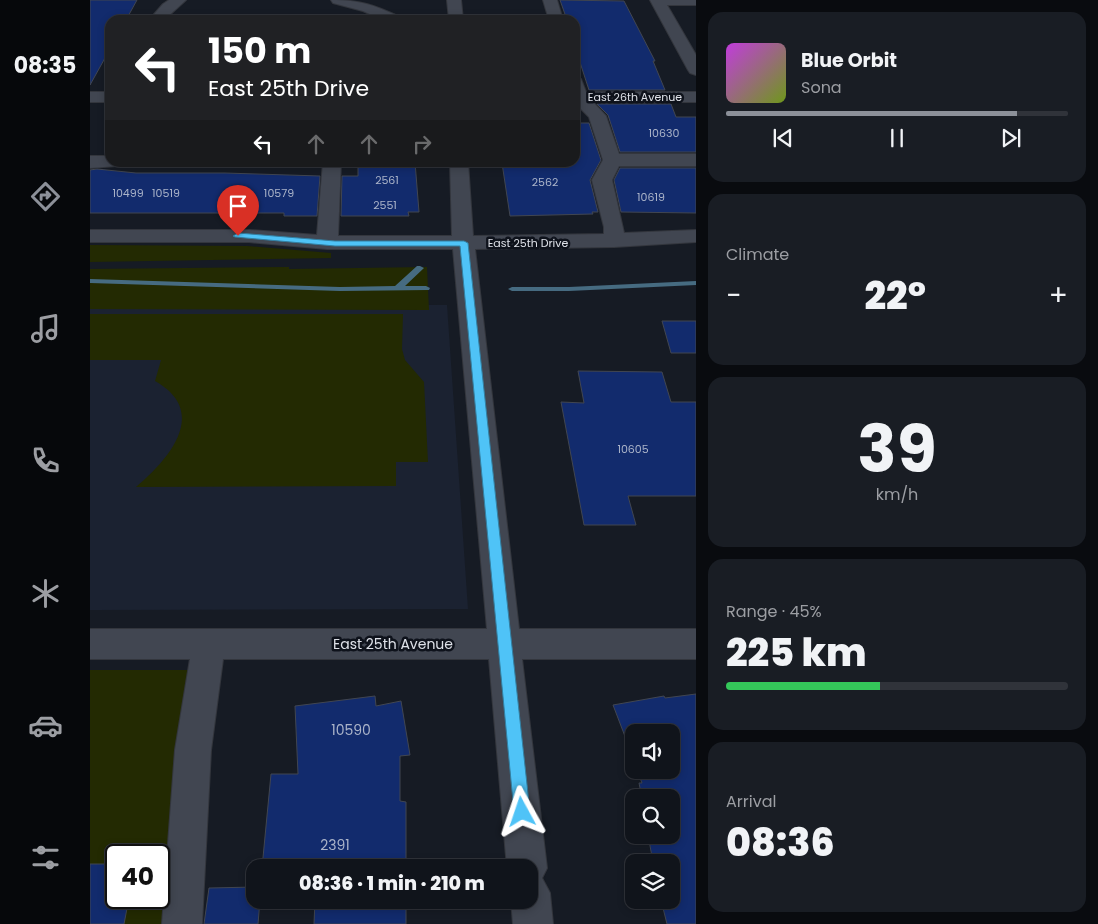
<!DOCTYPE html>
<html lang="en">
<head>
<meta charset="utf-8">
<style>
	body { margin:0; font-family:Poppins,sans-serif; background:#191d24; color:#f1f3f6; height:100vh; display:flex; flex-direction:column; font-size:19px; white-space:nowrap }
	* { box-sizing:border-box; margin:0 }
	p { font-size:16px; color:#9c9ea3 }
	.icon { flex:none; width:28px; height:28px; fill:none; stroke:currentColor; stroke-width:2; stroke-linecap:round; stroke-linejoin:round }
	.map { position:relative; flex:1; overflow:hidden }
	.drawer { display:flex; flex-direction:column; gap:12px; padding:12px; background:#090b0f; width:402px }
	.drawer>* { flex:none }
	.hud { position:absolute; left:15px; top:15px; width:475px; height:152px; border-radius:15px; box-shadow:0 2px 8px #0003,0 0 0 1px #30333a; background:#202124; color:#fff; overflow:hidden }
	.fabs { position:absolute; left:535px; top:724px; display:grid; gap:10px }
	.fabs a { display:grid; place-items:center; width:55px; height:55px; border-radius:10px; background:#10141b; box-shadow:0 2px 8px #0003,0 0 0 1px #30333a; font-size:25px }
	.speed { position:absolute; left:15px; top:844px; display:flex; gap:10px; font-size:25px; font-weight:700; text-align:center }
	.speed>* { display:grid; place-content:center; width:65px; height:65px; border-radius:50%; background:#10141b; box-shadow:0 2px 8px #0003,0 0 0 1px #30333a; line-height:1 }
	.speed .limit { border:2px solid #111; border-radius:8px; background:#fff; color:#111 }
	.pin { position:absolute; display:grid; place-items:center; width:42px; height:42px; color:#fff; margin:-51px -21px; border-radius:50% 50% 50% 0; rotate:-45deg; box-shadow:0 0 5px #0007 }
	.pin .icon { rotate:45deg }
	.me { position:absolute; width:55px; margin:-28px; rotate:355deg; stroke-linejoin:round; filter:drop-shadow(0 0 4px #0008) }
	.turn { display:flex; align-items:center; gap:18px; height:105px; padding:0 20px; font-size:22px }
	.turn .icon { width:65px; height:65px; stroke-width:2.5 }
	.turn b { display:block; font-size:35px; line-height:42px }
	.lanes { display:flex; align-items:center; height:48px; padding:0 20px; background:#0003; justify-content:center; gap:25px; direction:ltr }
	.lanes .off { opacity:.35 }
	.big { font-size:38px; font-weight:800; line-height:1.1 }
	.drawer .widget { flex:1; display:flex; flex-direction:column; justify-content:center; gap:8px; min-width:0; padding:0 18px; border-radius:15px; background:#191d24 }
	.drawer .dial { align-items:center; gap:0 }
	.dial b { font-size:65px; line-height:1 }
	.song { display:flex; align-items:center; gap:15px }
	.cover { width:60px; height:60px; border-radius:8px; background:linear-gradient(135deg,hsl(290 70% 55%),hsl(80 70% 35%)) }
	.played { height:5px; border-radius:2px; background:linear-gradient(90deg,#8c9099 85%,#30333a 85%) }
	.keys { display:flex; justify-content:space-around; direction:ltr }
	.heat { display:flex; justify-content:space-between; align-items:center; font-size:28px; direction:ltr }
	.charge { height:8px; border-radius:4px; background:linear-gradient(90deg,#34c759 45%,#30333a 0) }
	.trip { position:absolute; left:156px; top:859px; width:292px; height:50px; border-radius:15px; background:#10141b; box-shadow:0 2px 8px #0003,0 0 0 1px #30333a; font-weight:800; line-height:50px; text-align:center }
	main { display:flex; flex:1; min-height:0 }
	.menu { display:flex; flex-direction:column; width:90px; justify-content:space-around; align-items:center; background:#06080b; color:#9c9ea3 }
	.menu .icon { width:35px; height:35px }
	.menu .on { color:#8c9099 }
	.menu b { font-size:22px; color:#f1f3f6 }
	.map>svg:first-child { display:block }
</style>
</head>
<body>
<main>
<nav class="menu">
<b>08:35</b>
<svg class="icon on" aria-label="directions" viewBox="0 0 24 24"><path d="M12 3l9 9-9 9-9-9zM9 14v-3h6M13 9l2 2-2 2"/></svg>
<svg class="icon" aria-label="music" viewBox="0 0 24 24"><path d="M9 18V5l10-2v13"/><circle cx="6" cy="18" r="3"/><circle cx="16" cy="16" r="3"/></svg>
<svg class="icon" aria-label="phone" viewBox="0 0 24 24"><path d="M5 4h4l2 5-3 2q2 4 5 5l2-3 5 2v4C11 20 4 13 5 4z"/></svg>
<svg class="icon" aria-label="climate" viewBox="0 0 24 24"><path d="M12 3v18M4 7l16 10M4 17L20 7"/></svg>
<svg class="icon" aria-label="car" viewBox="0 0 24 24"><path d="M5 17H2v-5l4-1 3-4h7l3 4 3 1v5h-3M9 17h6M6 11h13"/><circle cx="7" cy="17" r="2"/><circle cx="17" cy="17" r="2"/></svg>
<svg class="icon" aria-label="filters" viewBox="0 0 24 24"><path d="M4 7h16M4 17h16"/><circle cx="9" cy="7" r="2"/><circle cx="15" cy="17" r="2"/></svg>
</nav>
<div class="map">
<svg width="606" height="924" viewBox="0 0 606 924">
	<rect width="100%" height="100%" fill="#161b24"/>
	<path fill="#1b2231" d="M0,304l357,1 21,304 -378,1z"/>
	<g fill="#232a02" fill-rule="evenodd">
		<path d="M0,245l157,1 84,7v5l-241,4z"/>
		<path d="M199,267v2l138,-2 2,43 -339,-1v-40z"/>
		<path d="M0,314h313l-1,35 3,11 19,22 4,80h-32v24l-260,1c33,-28 74,-75 19,-106l6,-21h-71z"/>
		<path d="M0,670h114l-39,254h-75zM26,855h43v43h-43z"/>
	</g>
	<g fill="none" stroke-linecap="round" stroke-linejoin="round">
		<g fill="#466b81" fill-rule="evenodd">
			<path d="M327,266h3l4,2 -19,18h21l4,2 -1,2 -89,1 -250,-8v-4l250,8 55,-1z"/>
			<path d="M606,281v4l-127,6h-57l-4,-2 4,-2h57z"/>
		</g>
	</g>
	<g fill="#122b6d" stroke="#414651">
		<path d="M0,0h47l-11,20h-16v29l-20,36z"/>
		<path d="M470,0l64,1 31,60h-2l12,29h-76l-14,-43v-27h-8z"/>
		<path d="M507,104h74l5,13h20v35h-76l-12,-37z"/>
		<path d="M485,123h14l12,37 -11,20 8,32h-6l1,2 -83,2 -8,-53 73,-1z"/>
		<path d="M268,162h57l4,50h-11l1,4h-68l1,-40h16z"/>
		<path d="M530,168h76v45l-75,-1 -7,-32z"/>
		<path d="M7,169l39,4h89l95,3 -3,40h-33v-3h-194v-43z"/>
		<path d="M572,321h34v32h-25z"/>
		<path d="M488,371l84,1 9,30h25v94h-68l8,29h-52l-23,-123 23,1z"/>
		<path d="M606,694v230h-29l-6,-24h10v-38h-18l-5,-27h23v-37h-29l-3,-15h3l-5,-13h34v-38h-37v28l-21,-55 51,-9 1,2z"/>
		<path d="M285,696l1,10 25,-5 9,54 -10,1v45l6,1v66h-144l9,-94h27l-3,-68z"/>
		<path d="M0,864h26v34h13l-5,26h-34z"/>
		<path d="M165,887v13h5l-2,24h-54l5,-36z"/>
		<path d="M225,900h91v24h-92z"/>
	</g>
	<g fill="none" stroke-linecap="round" stroke-linejoin="round">
		<defs>
			<g id="minor">
				<path d="M79,0h17l-22,20h-15l14,-16z"/>
				<path d="M241,0c29,0 43,5 69,17l2,3h-19l-20,-9 -30,-8z"/>
				<path d="M357,0h14l2,20h-14z"/>
				<path d="M453,0h14l6,20h-14z"/>
				<path d="M560,0h46v5h-29l29,50v20l-6,-2 -2,-3z"/>
				<path d="M485,77l6,2 5,13h110v10h-103l13,14 13,38h77v12h-77l-7,14 12,53 72,-3v12l-82,5 -139,2 44,380h177v30h-174l25,209 -5,10 8,15 3,31h-40l-2,-24h19v-32h-23l-18,-209h-266l-12,91 -9,174h-40l13,-174 15,-91h-100v-30h397l-34,-380h-126l-78,-7h-159v-12h159l68,5 6,-73h18l-3,74h114l-2,-74h18l5,74 131,-2v-7l-12,-47 11,-20 -14,-43 -14,-14z"/>
				<rect x="0" y="92" width="20" height="10"/>
				<path d="M0,156h20v6h9l-2,4 -27,2z"/>
			</g>
		</defs>
		<use href="#minor" stroke="#33363d" stroke-width="2"/>
		<use href="#minor" fill="#414651" fill-rule="evenodd"/>
	</g>
	<path fill="#4fc3f7" stroke="#337fa1" d="M148,233l97,8h129l4,2 62,569 -2,5 -6,2 -6,-2 -2,-5 -54,-566h-125l-100,-9 -2,-1z"/>
	<g text-anchor="middle" dominant-baseline="central" stroke-width="5" stroke-linejoin="round" paint-order="stroke">
		<g font-size="11" fill="#dee1e8" stroke="#0e121b">
			<text x="545" y="97">East 26th Avenue</text>
			<text x="438" y="243">East 25th Drive</text>
		</g>
		<g font-size="11" fill="#abb4c9">
			<text x="574" y="133">10630</text>
			<text x="297" y="180">2561</text>
			<text x="455" y="182">2562</text>
			<text x="38" y="193">10499</text>
			<text x="76" y="193">10519</text>
			<text x="189" y="193">10579</text>
			<text x="561" y="197">10619</text>
			<text x="295" y="205">2551</text>
			<text x="543" y="449">10605</text>
		</g>
		<g font-size="14" fill="#dee1e8" stroke="#0e121b">
			<text x="303" y="644">East 25th Avenue</text>
		</g>
		<g font-size="14" fill="#abb4c9">
			<text x="261" y="730">10590</text>
			<text x="245" y="845">2391</text>
		</g>
	</g>
</svg>
<div class="fabs">
<a><svg class="icon" aria-label="sound" viewBox="0 0 24 24"><path d="M4 9h4l5-4v14l-5-4H4zM17 9q2 3 0 6"/></svg></a>
<a><svg class="icon" aria-label="search" viewBox="0 0 24 24"><circle cx="10" cy="10" r="6"/><path d="M15 15l6 6"/></svg></a>
<a><svg class="icon" aria-label="layers" viewBox="0 0 24 24"><path d="M12 4l9 5-9 5-9-5zM3 14l9 5 9-5"/></svg></a>
</div>
<div class="speed"><div class="limit">40</div></div>
<div class="pin" style="left:148px;top:236px;background:#d93025"><svg class="icon" aria-label="arrive" viewBox="0 0 24 24"><path d="M6 21V4h12l-3 4 3 4H6"/></svg></div>
<svg class="me" style="left:432px;top:812px" viewBox="-20 -20 40 40"><path d="M0-17L14 15 0 8-14 15z" fill="#4fc3f7" stroke="#fff" stroke-width="4"/></svg>
<div class="trip">08:36 · 1 min · 210 m</div>
<div class="hud">
<div class="turn"><svg class="icon" aria-label="left" viewBox="0 0 24 24"><path d="M17 20v-9H6M10 6l-5 5 5 5"/></svg><div><b>150 m</b>East 25th Drive</div></div>
<div class="lanes"><svg class="icon" aria-label="left" viewBox="0 0 24 24"><path d="M17 20v-9H6M10 6l-5 5 5 5"/></svg><svg class="icon off" aria-label="ahead" viewBox="0 0 24 24"><path d="M12 20V5M6 11l6-6 6 6"/></svg><svg class="icon off" aria-label="ahead" viewBox="0 0 24 24"><path d="M12 20V5M6 11l6-6 6 6"/></svg><svg class="icon off" aria-label="right" viewBox="0 0 24 24"><path d="M7 20v-9h11M14 6l5 5-5 5"/></svg></div>
</div>
</div>
<section class="drawer">
<div class="widget">
<div class="song"><i class="cover"></i><div><b>Blue Orbit</b><p>Sona</p></div></div>
<div class="played"></div>
<div class="keys"><svg class="icon" aria-label="previous" viewBox="0 0 24 24"><path d="M18 5L8 12l10 7zM5 5v14"/></svg><svg class="icon" aria-label="pause" viewBox="0 0 24 24"><path d="M8 5v14M16 5v14"/></svg><svg class="icon" aria-label="next" viewBox="0 0 24 24"><path d="M6 5l10 7-10 7zM19 5v14"/></svg></div>
</div>
<div class="widget"><p>Climate</p>
<div class="heat"><a>−</a><b class="big">22°</b><a>+</a></div>
</div>
<div class="widget dial"><b>39</b><p>km/h</p></div>
<div class="widget"><p>Range · 45%</p><b class="big">225 km</b><div class="charge"></div></div>
<div class="widget"><p>Arrival</p><b class="big">08:36</b></div>
</section>
</main>
</body>
</html>
